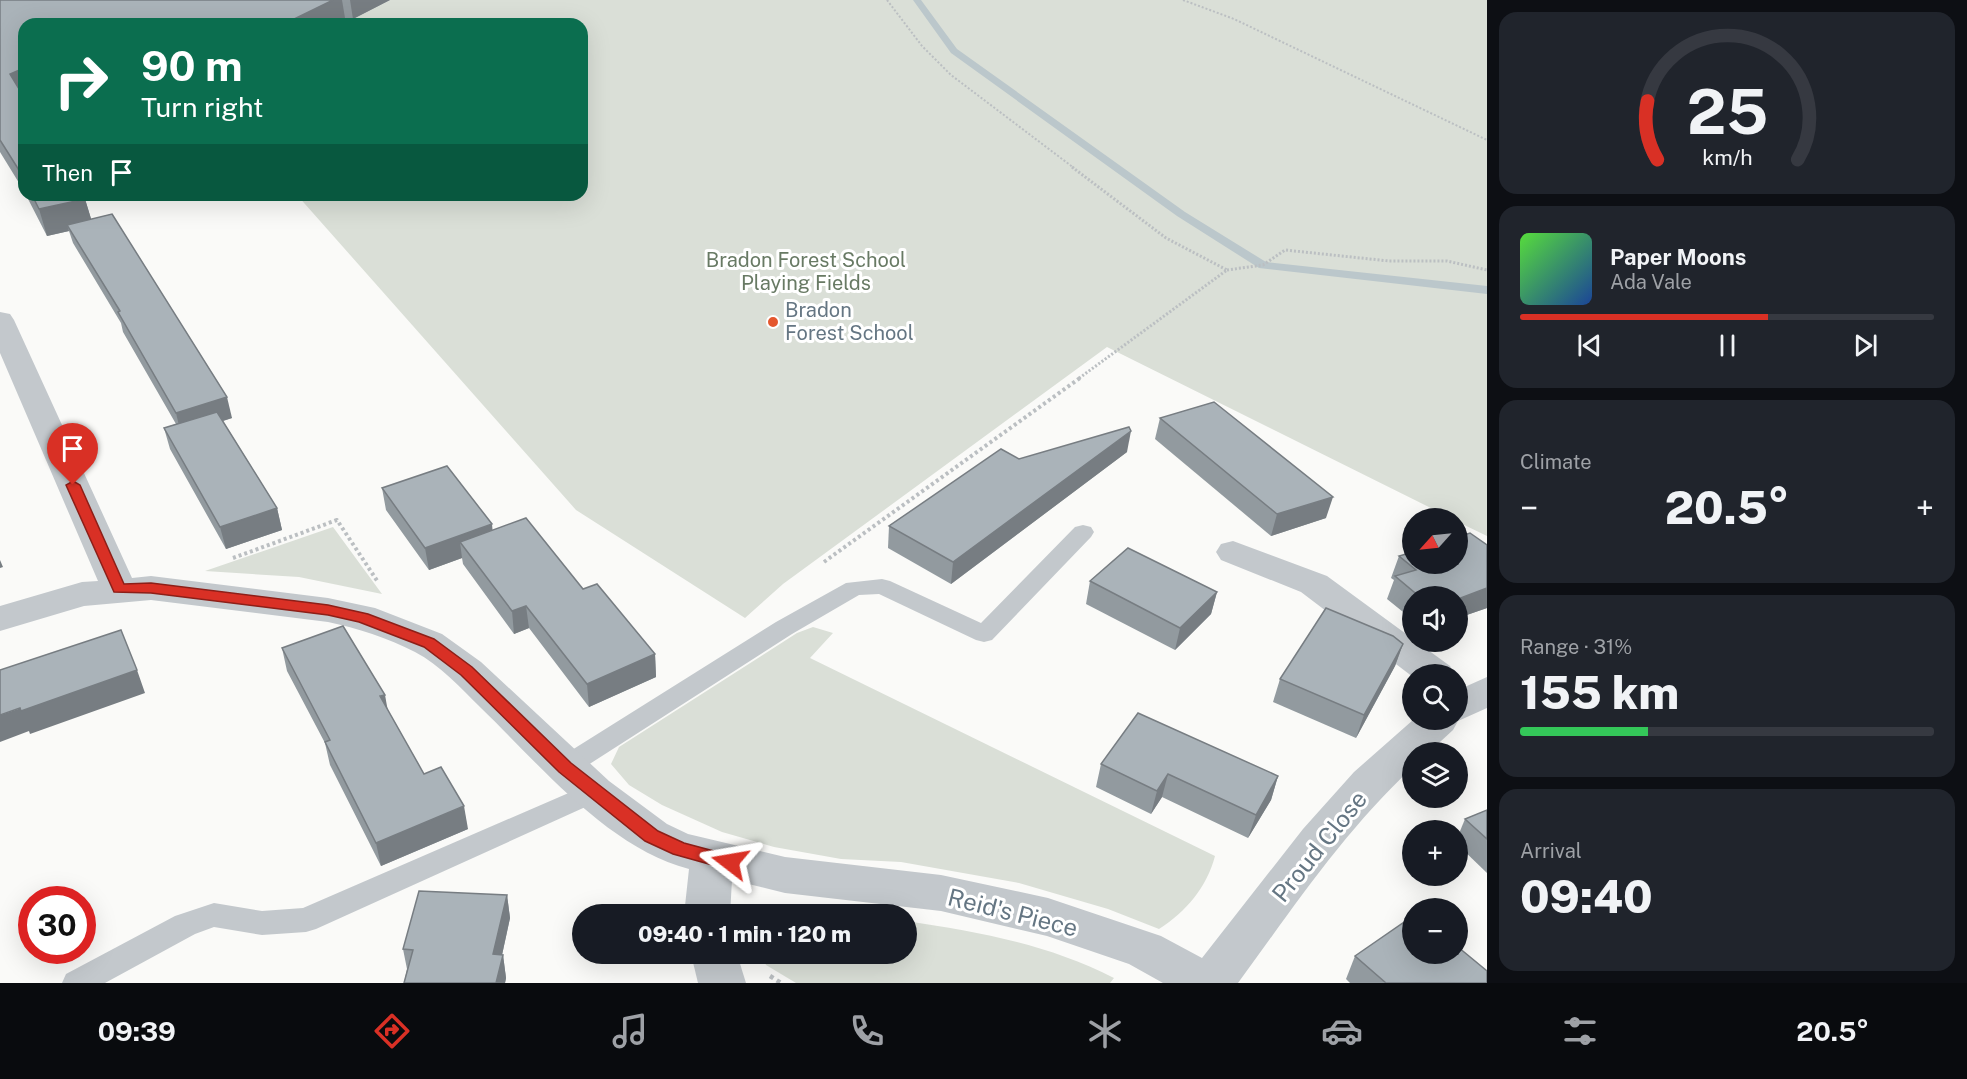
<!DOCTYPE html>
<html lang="en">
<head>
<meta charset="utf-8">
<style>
	body { margin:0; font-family:"Public Sans",sans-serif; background:#20242c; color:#f1f3f6; height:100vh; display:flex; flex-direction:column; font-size:22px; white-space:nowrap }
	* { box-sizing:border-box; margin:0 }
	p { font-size:20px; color:#9ea1a6 }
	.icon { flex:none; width:33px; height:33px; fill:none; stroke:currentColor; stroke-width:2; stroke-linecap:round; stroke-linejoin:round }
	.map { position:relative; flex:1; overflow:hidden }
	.sheet { display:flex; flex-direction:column; gap:12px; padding:12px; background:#0d0f14; width:480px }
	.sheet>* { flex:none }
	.hud { position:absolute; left:18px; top:18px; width:570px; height:183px; border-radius:18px; box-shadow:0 6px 24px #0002; background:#0b6e4f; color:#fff; overflow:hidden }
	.needle { width:39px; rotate:243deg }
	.buttons { position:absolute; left:1402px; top:508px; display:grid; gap:12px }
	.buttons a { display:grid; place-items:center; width:66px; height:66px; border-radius:50%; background:#171b24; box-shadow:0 6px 24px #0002; font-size:30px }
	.speed { position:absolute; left:18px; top:886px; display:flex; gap:12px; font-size:30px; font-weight:700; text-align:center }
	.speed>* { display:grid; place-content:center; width:78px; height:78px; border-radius:50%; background:#171b24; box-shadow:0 6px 24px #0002; line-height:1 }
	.speed .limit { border:9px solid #d22; background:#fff; color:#111 }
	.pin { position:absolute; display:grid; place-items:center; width:51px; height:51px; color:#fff; margin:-62px -26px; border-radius:50% 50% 50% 0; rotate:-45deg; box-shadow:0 0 6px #0007 }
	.pin .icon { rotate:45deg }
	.me { position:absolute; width:66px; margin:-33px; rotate:284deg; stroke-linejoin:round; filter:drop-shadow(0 0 4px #0008) }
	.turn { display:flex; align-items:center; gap:21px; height:126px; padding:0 24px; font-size:27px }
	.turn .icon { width:78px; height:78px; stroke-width:2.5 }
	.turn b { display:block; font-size:42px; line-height:51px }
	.then { display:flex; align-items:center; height:57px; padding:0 24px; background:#0003; gap:12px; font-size:22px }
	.big { font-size:45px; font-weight:800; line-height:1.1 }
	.sheet .widget { flex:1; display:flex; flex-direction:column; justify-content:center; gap:9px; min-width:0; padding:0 21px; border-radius:18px; background:#20242c }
	.sheet .dial { align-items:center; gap:0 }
	.dial svg { height:156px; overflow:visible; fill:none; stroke:#363941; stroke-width:7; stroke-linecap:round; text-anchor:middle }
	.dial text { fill:#f1f3f6; stroke:none }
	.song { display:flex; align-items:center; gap:18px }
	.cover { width:72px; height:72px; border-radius:9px; background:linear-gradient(135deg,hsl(110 70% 55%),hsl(220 70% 35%)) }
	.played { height:6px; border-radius:3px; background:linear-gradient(90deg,#d93025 60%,#363941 60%) }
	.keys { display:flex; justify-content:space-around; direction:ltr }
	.heat { display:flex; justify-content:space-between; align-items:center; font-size:33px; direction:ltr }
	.charge { height:9px; border-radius:4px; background:linear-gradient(90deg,#34c759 31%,#363941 0) }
	.trip { position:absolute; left:572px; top:904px; width:345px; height:60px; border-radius:30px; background:#171b24; box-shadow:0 6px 24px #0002; font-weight:800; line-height:60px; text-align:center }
	.dock { display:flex; height:96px; justify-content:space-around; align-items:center; background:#090b0e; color:#9ea1a6 }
	.dock .icon { width:42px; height:42px }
	.dock .selected { color:#d93025 }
	.dock b { font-size:27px; color:#f1f3f6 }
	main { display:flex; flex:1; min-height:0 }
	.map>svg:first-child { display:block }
</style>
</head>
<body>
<main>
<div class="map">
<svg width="1487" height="983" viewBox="0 0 1487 983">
	<rect width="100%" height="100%" fill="#fafaf8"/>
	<g fill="#dadfd7">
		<path d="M390,0h1097v536l-29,-14v-3h-5l-346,-172 -324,237 -38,34 -169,-108 -279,-315h285v-171h-255l15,-7 11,2z"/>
		<path d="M333,527l49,67 -83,-17 -94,-6z"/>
		<path d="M813,627l20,6 -23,25 405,198c-8,31 -29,56 -56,73l-51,-20 -89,-26 -118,-21 -60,-3 -67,-12 -52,-15 -60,-27 -33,-20 -18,-21 8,-17 178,-114z"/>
		<path d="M906,921c73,11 141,23 208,57l-4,5h-314l-30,-18 -5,-11h145z"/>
	</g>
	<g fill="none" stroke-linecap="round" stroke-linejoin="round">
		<path fill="#bbc7cb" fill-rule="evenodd" d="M913,0h8l36,49 228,163 81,50 221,24v8l-228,-26 -82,-52 -226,-163z"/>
		<g stroke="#bbbfc2" stroke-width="2" stroke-dasharray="2 2" stroke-linecap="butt">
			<path d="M887,0l35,46 29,29 123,93"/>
			<path d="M1183,0l51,19 253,121"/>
		</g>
		<g stroke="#bbbfc2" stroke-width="3" stroke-dasharray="2 2" stroke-linecap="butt">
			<path d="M1072,167l94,71 61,32 -149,109"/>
			<path d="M1227,270l36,-5 22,-15 104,11h58l40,9"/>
		</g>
		<g stroke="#bbbfc2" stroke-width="4" stroke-dasharray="3 3" stroke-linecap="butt">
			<path d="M233,558l104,-38 41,62"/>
			<path d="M824,562l256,-184"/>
		</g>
		<path stroke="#bbbfc2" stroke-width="4.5" stroke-dasharray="4 4" stroke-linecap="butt" d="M770,976l11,7"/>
		<g fill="#c3c8cc" fill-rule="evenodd">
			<path d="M1083,525l8,2 3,5 -3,5 -99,103 -8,2 -8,-2 -97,-46 -20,1 -67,39 -218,140 -9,3 -9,-3 -4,-7 4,-7 220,-138 70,-39 36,-4 8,2 91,42 94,-96z"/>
			<path d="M594,782l9,3 4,7 -4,7 -287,130 -10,3 -44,3 -48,-8 -19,7 -90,49h-43l4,-9 109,-58 39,-13 48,8 41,-3z"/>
		</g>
		<g fill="#c3c8cc" fill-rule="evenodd">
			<path d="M0,312l10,2 4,6 118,258 19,-2 177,22 47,10 67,26 39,28 128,119 58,43 21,10 97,23 156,18 107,23 113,38 41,22 101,-129 51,-57 59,-52h45v-30l29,-13v31l-29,13 -5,9 -25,23h-15v14c-68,63 -120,141 -175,216h-75l-34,-19 -82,-28 -106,-25 -156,-18 -53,-13 -2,35h-46l5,-46c-81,-21 -149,-104 -208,-161 -20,-20 -41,-43 -66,-56 -27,-14 -58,-24 -87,-30l-177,-22 -67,6 -84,25v-25l82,-24 16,-1 -98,-228z"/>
			<path d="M1233,541l94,35 86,63v3h4l33,24 5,9h-42v2l-112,-85 -80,-32 -5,-8 5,-8z"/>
			<path d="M691,954h46l9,29h-48z"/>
		</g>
	</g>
	<g fill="#929a9f">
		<path d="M0,0h390l-37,19 -8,-1 -321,6 -1,71 1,2v94l-24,-39z"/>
		<path d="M26,195h57l2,4 6,20 141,199 -9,3 54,87 5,22 -56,19 -56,-100 -6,-21 12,-4 -53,-92 -2,-9 -48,-80 -4,-12 -22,5z"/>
		<path d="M1160,418l166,100 -55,18 -116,-97z"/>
		<path d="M1127,452l-176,132 -63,-36 1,-22 130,-67z"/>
		<path d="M382,488l110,42 91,59 72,65 1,23 -67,30 -60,-79 -15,6 -51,-70 -1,-6 -33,12 -43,-60z"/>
		<path d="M1487,545v63l-29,10v-21h-45v23l-26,-21 7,-19 -3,-2 8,-22z"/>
		<path d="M1090,581l127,11 -6,22 -36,36 -89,-46z"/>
		<path d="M1403,644l-8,22 -39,72 -83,-36 7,-23z"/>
		<path d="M282,648l106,63 36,63 44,55 -87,37 -51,-101 -5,-22 -38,-72z"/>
		<path d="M1101,764l177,12 -7,24 -23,38 -86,-41 -11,17 -55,-27z"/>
		<path d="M1487,810v63l-29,-28v-9l7,-17z"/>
		<path d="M507,895l3,23 -8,37h1l3,23 -1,5h-101l3,-14 -4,-20z"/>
		<path d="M1355,956l132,27h-137l-4,-4z"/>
	</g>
	<g fill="#777d82">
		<path d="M333,0h9l3,18 -13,6h-48z"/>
		<path d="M350,0h40l-37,19z"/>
		<path d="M24,68v26l-7,3 -7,-23z"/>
		<path d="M85,199l8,26h-26l2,6 -22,5 -8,-27z"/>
		<path d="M227,397l5,21 -51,16 -5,-21z"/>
		<path d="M1131,431l-4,21 -176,132 2,-22z"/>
		<path d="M1333,497l-7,21 -55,18 6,-22z"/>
		<path d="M277,508l5,22 -56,19 -6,-22z"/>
		<path d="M492,524l2,22 -34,-4 2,16 -33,12 -4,-22z"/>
		<path d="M0,560l3,7 -3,1z"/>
		<path d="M1487,588v20l-29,10v-19z"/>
		<path d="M1217,592l-6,22 -36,36 5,-22z"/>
		<path d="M526,606l3,22 -15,6 -2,-23z"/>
		<path d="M1403,644l-8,22 -39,72 8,-23z"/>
		<path d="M655,654l1,23 -67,30 -2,-23z"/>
		<path d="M137,670l8,23 -115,41 -1,-3 -29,11v-27z"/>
		<path d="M385,695l4,22 -9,-21z"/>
		<path d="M1168,774l-6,23 -11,17 6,-23z"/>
		<path d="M1278,776l-7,24 -23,38 8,-23z"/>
		<path d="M464,806l4,23 -87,37 -5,-23z"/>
		<path d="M507,895l3,23 -13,60 -4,-24z"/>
		<path d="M503,955l3,23 -1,5h-9z"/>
	</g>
	<g fill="#aab3b9" stroke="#777d82" stroke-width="1.5">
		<path d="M0,0h333l-49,24h-260v44l-14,6 14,23v83l-7,-13 -17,-27z"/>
		<path d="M32,195h51l2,4 -46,10z"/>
		<path d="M112,214l115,183 -51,16 -58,-101 2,-1 -53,-86z"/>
		<path d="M1214,402l119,95 -56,17 -117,-96z"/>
		<path d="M217,412l60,96 -57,19 -56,-99z"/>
		<path d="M1129,427l2,4 -178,131 -64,-36 112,-77 18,10z"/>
		<path d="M447,466l45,58 -67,24 -43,-60z"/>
		<path d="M526,518l57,71 14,-5 58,70 -68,30 -61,-78 -14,5 -52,-69z"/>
		<path d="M1470,533l17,12v43l-29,11v-2h-38l-25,-21 21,-6 -17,-14 14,-4v12h45v-27z"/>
		<path d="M1128,548l89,44 -37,36 -90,-47z"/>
		<path d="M1326,608l67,28 10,8 -39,71 -84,-36z"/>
		<path d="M343,626l42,69 -5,1 44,78 17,-7 23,39 -88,37 -51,-101 5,-2 -48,-92z"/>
		<path d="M121,630l16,40 -116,41 -1,-3 -20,7v-45z"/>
		<path d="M1138,713l140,63 -22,39 -88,-41 -11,17 -56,-27z"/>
		<path d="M1487,810v29l-22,-20z"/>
		<path d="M419,891l88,4 -14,59 10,1 -7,28h-92l9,-33 -10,-1z"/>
		<path d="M1413,916v38h45v-7l29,24v12h-101l-31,-27z"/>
	</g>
	<path fill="#d93025" stroke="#8d1f18" stroke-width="1.5" d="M73,481l7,4 44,99 27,-1 177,22 40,9 66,25 38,28 99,96 87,68 26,12 52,14 3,5 -3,5 -6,3 -57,-16 -28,-13 -86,-69 -98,-97 -37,-28 -65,-25 -31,-7 -177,-22 -37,-1 -48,-107z"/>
	<circle fill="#e4572e" stroke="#fff" stroke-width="2" cx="773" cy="322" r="6"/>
	<g text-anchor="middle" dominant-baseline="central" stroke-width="6" stroke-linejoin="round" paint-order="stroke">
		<g font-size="20" fill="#687a64" stroke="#fff">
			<text x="806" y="260">Bradon Forest School<tspan x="806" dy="23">Playing Fields</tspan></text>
		</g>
		<g font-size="20" fill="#657683" stroke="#fff" text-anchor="start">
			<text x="785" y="310">Bradon<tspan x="785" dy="23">Forest School</tspan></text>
		</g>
		<g font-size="24" fill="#657683" stroke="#fff">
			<text transform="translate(1319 846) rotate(-51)">Proud Close</text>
			<text transform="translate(1013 912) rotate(14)">Reid's Piece</text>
		</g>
	</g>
</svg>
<div class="buttons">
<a><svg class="needle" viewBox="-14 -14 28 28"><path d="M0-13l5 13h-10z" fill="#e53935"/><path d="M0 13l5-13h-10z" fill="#9ea1a6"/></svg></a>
<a><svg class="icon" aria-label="sound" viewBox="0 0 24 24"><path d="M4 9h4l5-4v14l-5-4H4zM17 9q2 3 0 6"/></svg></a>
<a><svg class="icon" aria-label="search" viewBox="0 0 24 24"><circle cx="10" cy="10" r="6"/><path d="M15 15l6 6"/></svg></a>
<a><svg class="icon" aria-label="layers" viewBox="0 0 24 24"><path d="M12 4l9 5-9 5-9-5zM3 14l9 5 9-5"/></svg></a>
<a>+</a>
<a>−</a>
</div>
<div class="speed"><div class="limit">30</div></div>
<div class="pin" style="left:73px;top:485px;background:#d93025"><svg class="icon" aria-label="arrive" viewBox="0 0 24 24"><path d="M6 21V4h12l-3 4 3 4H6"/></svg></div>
<svg class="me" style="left:730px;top:862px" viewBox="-20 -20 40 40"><path d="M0-17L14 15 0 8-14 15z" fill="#d93025" stroke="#fff" stroke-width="4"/></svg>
<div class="trip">09:40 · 1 min · 120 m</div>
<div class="hud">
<div class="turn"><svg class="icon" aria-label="right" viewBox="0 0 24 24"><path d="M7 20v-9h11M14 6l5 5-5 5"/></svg><div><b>90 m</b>Turn right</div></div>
<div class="then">Then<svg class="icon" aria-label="arrive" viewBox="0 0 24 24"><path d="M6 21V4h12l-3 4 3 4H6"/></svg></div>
</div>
</div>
<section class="sheet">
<div class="widget dial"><svg viewBox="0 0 100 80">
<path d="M14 69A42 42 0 1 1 86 69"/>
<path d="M14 69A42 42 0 0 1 9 39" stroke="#d93025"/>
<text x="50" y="56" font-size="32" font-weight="700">25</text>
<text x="50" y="72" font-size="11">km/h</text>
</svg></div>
<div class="widget">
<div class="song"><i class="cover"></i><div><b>Paper Moons</b><p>Ada Vale</p></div></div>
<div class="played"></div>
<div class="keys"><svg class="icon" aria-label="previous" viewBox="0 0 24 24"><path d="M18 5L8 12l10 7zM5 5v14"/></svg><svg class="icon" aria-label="pause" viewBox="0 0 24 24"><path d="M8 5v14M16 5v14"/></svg><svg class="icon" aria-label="next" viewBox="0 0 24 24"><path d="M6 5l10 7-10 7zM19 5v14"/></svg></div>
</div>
<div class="widget"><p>Climate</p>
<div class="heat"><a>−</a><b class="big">20.5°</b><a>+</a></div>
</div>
<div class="widget"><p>Range · 31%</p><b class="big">155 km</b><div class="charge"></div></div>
<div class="widget"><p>Arrival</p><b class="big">09:40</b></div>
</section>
</main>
<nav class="dock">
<b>09:39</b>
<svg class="icon selected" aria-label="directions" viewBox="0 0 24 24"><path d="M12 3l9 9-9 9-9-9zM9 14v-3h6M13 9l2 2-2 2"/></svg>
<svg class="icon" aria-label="music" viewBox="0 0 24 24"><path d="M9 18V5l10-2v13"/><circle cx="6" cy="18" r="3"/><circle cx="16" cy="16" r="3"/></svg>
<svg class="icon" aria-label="phone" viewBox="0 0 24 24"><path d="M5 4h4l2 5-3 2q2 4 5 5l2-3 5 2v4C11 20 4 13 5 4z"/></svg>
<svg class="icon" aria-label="climate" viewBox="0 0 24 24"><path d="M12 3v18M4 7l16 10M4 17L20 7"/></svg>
<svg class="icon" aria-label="car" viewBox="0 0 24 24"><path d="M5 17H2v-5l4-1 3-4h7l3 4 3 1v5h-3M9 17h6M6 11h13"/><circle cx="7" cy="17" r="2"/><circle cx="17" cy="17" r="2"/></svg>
<svg class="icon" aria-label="filters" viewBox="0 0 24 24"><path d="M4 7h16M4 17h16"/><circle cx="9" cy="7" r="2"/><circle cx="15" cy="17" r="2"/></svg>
<b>20.5°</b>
</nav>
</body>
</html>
